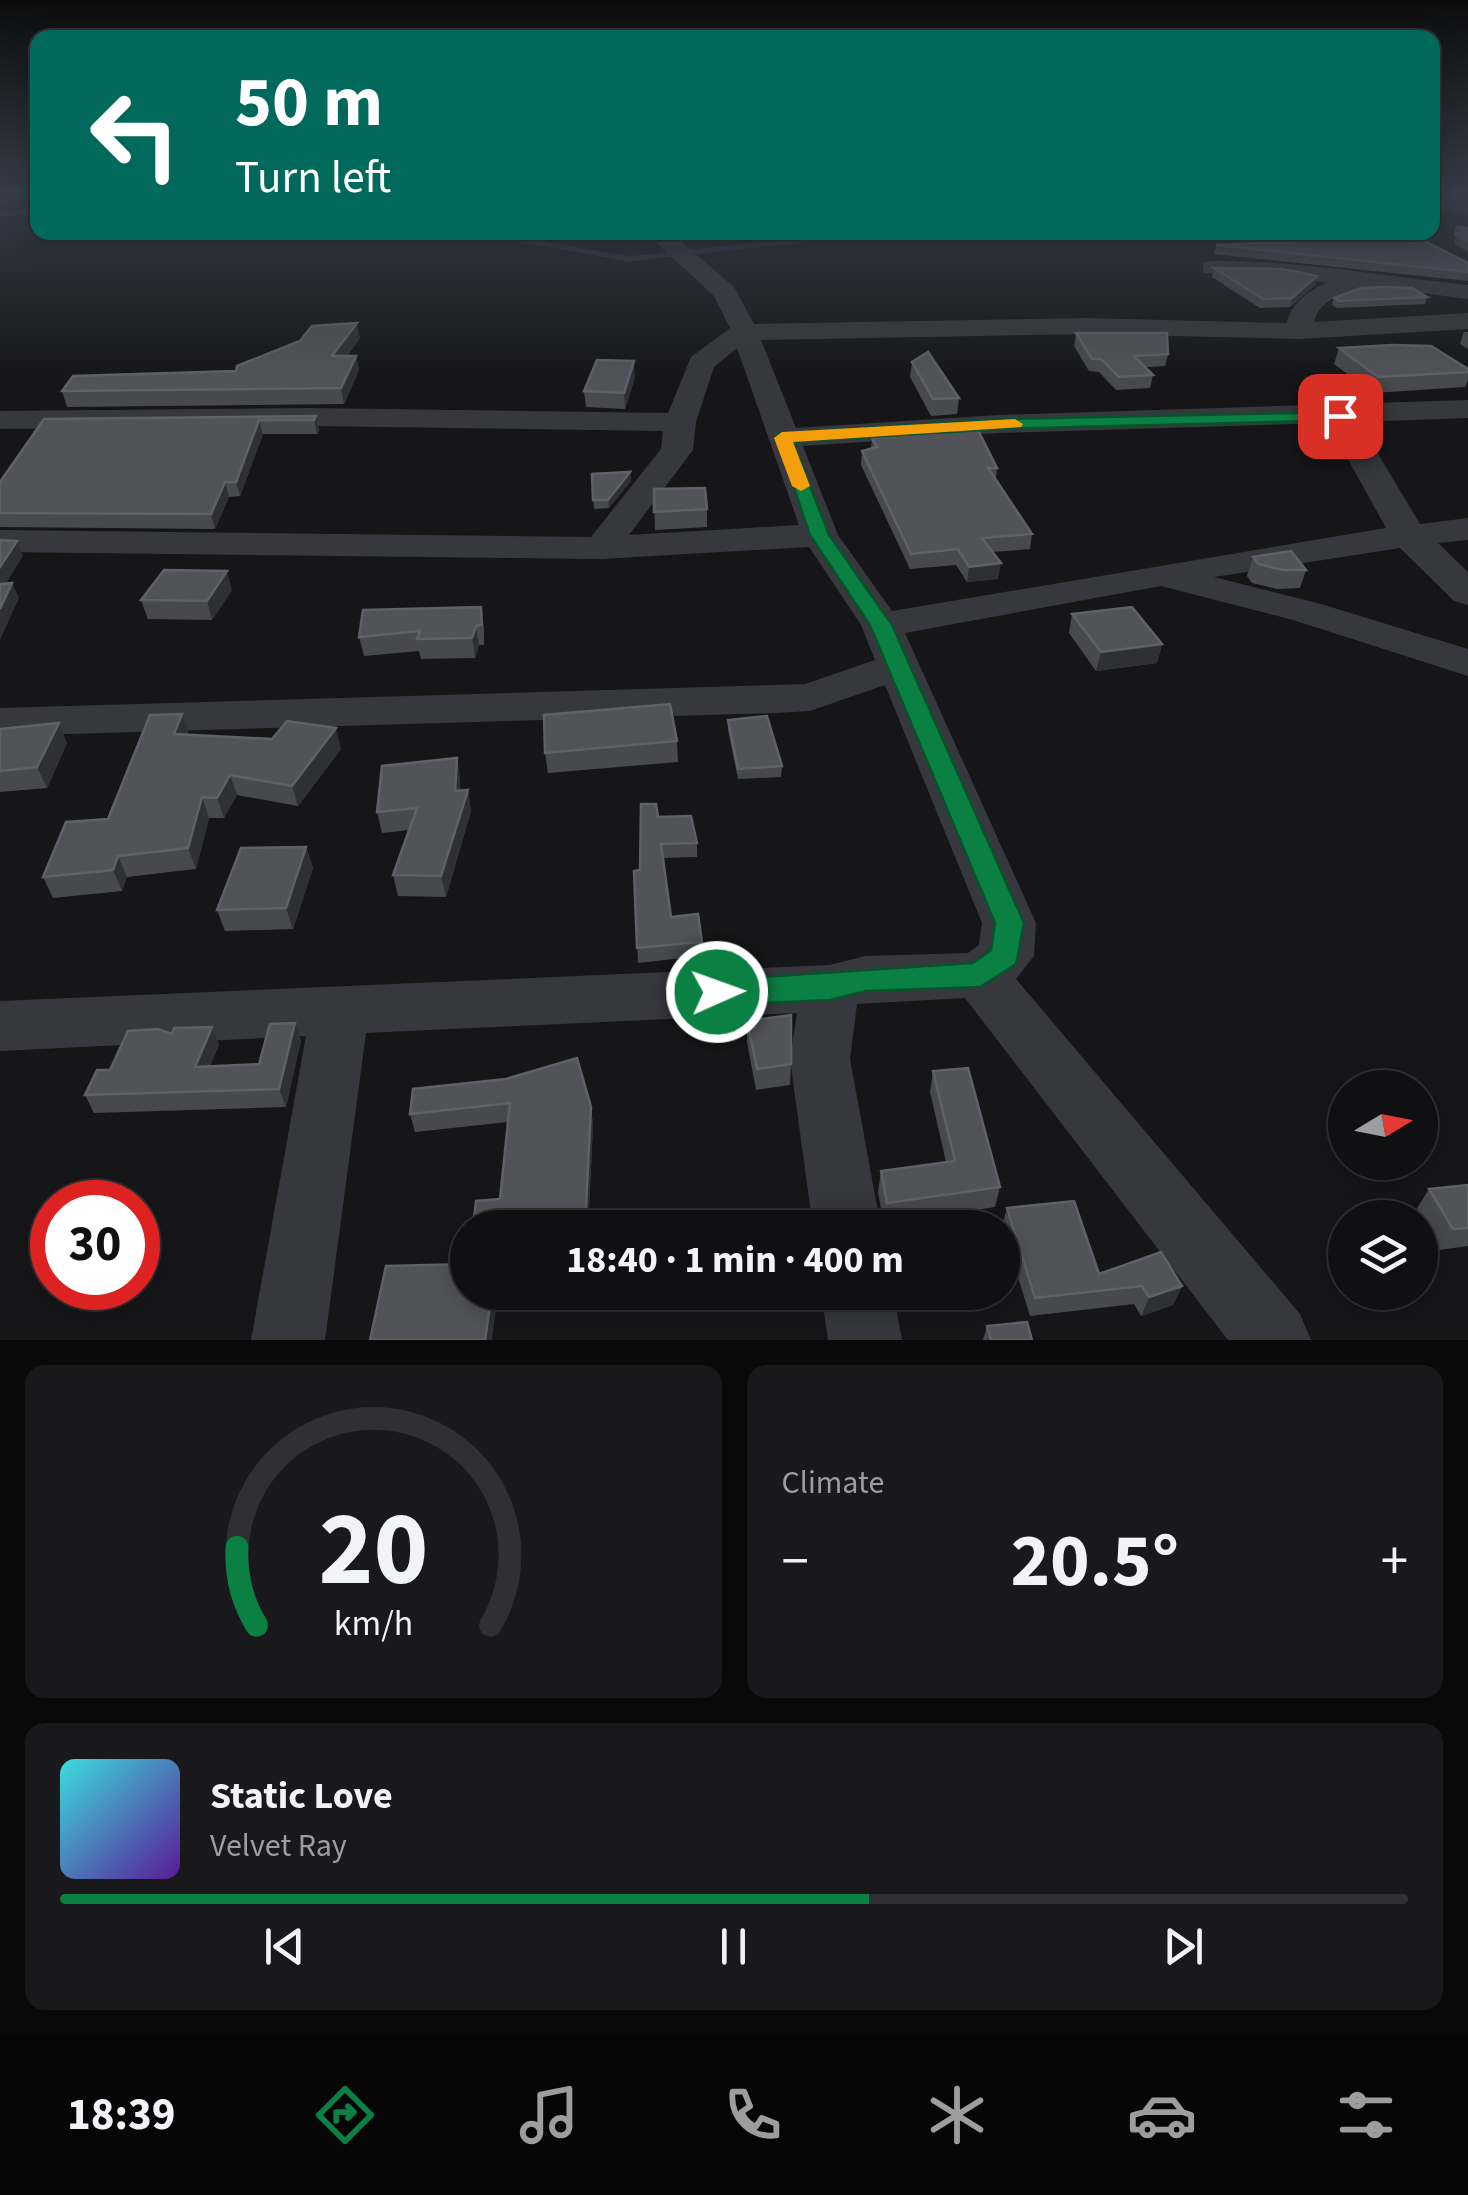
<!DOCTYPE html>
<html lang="en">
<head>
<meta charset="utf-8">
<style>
	body { margin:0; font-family:"Source Sans 3",sans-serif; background:#19191b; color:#f1f3f6; height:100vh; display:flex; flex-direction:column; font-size:38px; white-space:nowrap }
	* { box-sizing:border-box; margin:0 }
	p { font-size:32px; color:#9c9d9f }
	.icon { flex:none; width:55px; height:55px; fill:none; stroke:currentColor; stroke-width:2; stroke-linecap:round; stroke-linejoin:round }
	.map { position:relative; height:1340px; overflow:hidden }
	.side { display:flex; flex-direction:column; gap:25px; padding:25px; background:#09090a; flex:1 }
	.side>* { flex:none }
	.banner { position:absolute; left:30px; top:30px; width:1410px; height:210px; border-radius:20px; box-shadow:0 5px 25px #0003,0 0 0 2px #303032; background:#00695c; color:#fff; overflow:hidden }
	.needle { width:65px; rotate:80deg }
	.buttons { position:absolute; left:1328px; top:1070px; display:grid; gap:20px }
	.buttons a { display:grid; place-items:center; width:110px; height:110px; border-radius:50%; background:#101012; box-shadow:0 5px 25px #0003,0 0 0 2px #303032; font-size:50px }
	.speed { position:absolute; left:30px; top:1180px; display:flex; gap:20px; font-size:50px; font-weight:700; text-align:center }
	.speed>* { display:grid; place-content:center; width:130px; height:130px; border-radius:50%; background:#101012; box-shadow:0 5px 25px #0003,0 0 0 2px #303032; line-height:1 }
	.speed .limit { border:15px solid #d22; background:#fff; color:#111 }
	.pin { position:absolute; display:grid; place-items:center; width:85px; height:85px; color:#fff; margin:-42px; border-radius:20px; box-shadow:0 5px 15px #0006 }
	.me { position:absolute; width:110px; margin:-55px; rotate:88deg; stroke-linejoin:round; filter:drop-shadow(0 0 8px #0008) }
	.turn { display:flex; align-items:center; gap:35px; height:210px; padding:0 40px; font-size:45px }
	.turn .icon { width:130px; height:130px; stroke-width:2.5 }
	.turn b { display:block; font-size:70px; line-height:85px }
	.big { font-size:75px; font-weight:700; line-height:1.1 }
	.side .tile { flex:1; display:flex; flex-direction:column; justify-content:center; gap:15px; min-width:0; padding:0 35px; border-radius:20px; background:#19191b }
	.side .dial { align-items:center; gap:0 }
	.dial svg { height:260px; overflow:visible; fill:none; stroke:#303032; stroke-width:7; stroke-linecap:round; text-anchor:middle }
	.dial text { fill:#f1f3f6; stroke:none }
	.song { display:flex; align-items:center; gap:30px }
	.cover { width:120px; height:120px; border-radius:15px; background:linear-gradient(135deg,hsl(180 70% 55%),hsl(270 70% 35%)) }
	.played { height:10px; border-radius:5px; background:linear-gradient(90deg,#0b8043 60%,#303032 60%) }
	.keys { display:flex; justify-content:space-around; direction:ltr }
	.heat { display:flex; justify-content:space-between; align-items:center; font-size:55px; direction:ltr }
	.side .tiles { flex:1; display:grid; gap:25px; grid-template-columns:1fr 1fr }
	.tile:last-child { grid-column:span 2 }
	.trip { position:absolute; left:450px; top:1210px; width:570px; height:100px; border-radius:50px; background:#101012; box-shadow:0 5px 25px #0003,0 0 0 2px #303032; font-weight:700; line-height:100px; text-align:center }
	.tab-bar { display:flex; height:160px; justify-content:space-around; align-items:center; background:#060607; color:#9c9d9f }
	.tab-bar .icon { width:70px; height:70px }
	.tab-bar .current { color:#0b8043 }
	.tab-bar b { font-size:45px; color:#f1f3f6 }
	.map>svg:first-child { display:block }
</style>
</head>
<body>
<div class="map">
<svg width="1468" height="1340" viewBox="0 0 1468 1340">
	<rect width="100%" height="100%" fill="#161618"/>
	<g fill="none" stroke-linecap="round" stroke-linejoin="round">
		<g stroke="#2c353c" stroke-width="5">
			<path d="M1432,209h36"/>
			<path d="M0,214l38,-2"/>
			<path d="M479,232l150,27 248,-27"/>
		</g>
		<g fill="#37383d" fill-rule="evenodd">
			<path d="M645,232h25l64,55 20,37 333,-6 200,5c4,-20 22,-32 39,-40l-46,-9 -77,-1v-10l8,-2c86,-1 171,15 257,24v14c-40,-3 -140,-29 -154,23l154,-9v16l-169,10 -212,-5 -326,6 35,88 202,-13 470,-15v18l-109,4 61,102 48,-6v22l-30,3 30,29v33l-14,-4 -54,-53 -186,29 107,27 147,45v27l-175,-56 -132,-34 -256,47 131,290 -2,33 -18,23 284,335 11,26h-83l-263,-342 -108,6 -7,55 31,169h-68l-23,-169 7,-46 -431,20 -41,307h-74l55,-304 -306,15v-50l830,-36 35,-9 103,-3 11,-8 3,-22 -97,-238 -75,26 -34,2 -776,23v-28l776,-23 29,-1 70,-24 -14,-35 -52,-78 -208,12 -601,-7v-22l591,7 70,-88 2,-18 -352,-5 -311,3v-18l311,-3 357,5 23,-56 39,-29 -16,-32zM737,348l62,177 -170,10 64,-85 3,-28 18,-55zM1328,423l58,105 -494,83 -54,-76 -35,-89 195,-13z"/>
			<path d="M821,1292h72l9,48h-74z"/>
		</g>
	</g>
	<g fill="#47494d">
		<path d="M1456,227l12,1v24l-14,-9 2,-6 -3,-1z"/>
		<path d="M1216,245l252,18v18l-254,-27z"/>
		<path d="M1214,268l103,8 -2,9 -25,22 -30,1 -48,-31z"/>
		<path d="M1427,297l-2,7 -88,4 -5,-3 2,-7z"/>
		<path d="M1464,332h4v17l-8,-5z"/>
		<path d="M1076,333l92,21 -3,12 -19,1 7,8 -3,13 -34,2 -17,-18 -10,-1 -15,-25z"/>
		<path d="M360,338l-13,18h9l3,14 -15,34 -277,3 -5,-16 174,-20z"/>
		<path d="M1339,348l129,21v11l-3,7 -92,6 -39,-29z"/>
		<path d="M912,362l47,36 -2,16 -26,2 -21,-39z"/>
		<path d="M635,377l-10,32 -39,-2 -2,-16z"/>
		<path d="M1307,411l40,27 -6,16h-19l-20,-26z"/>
		<path d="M316,416l3,14 -2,4h-54l-23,62 -11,1 -14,32 -215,-2v-45l44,-63z"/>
		<path d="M934,427l63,41 -1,11 36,55 -2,15 -37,3 5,27 -31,3 -11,-17 -46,4 -49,-104 1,-14 9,-3 1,-10 61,-5z"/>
		<path d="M630,472l1,9 -22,27 -15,1 -2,-35z"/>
		<path d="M654,489l53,20v18l-52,3z"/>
		<path d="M1253,557l53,13 -6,18 -23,1 -25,-6 -5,-7z"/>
		<path d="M232,590l-20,30 -64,-1 -7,-19z"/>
		<path d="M1072,614l90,30 -5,19 -61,8 -27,-38z"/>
		<path d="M484,626v19h-5l-4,13 -54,1 -2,-8 -55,5 -5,-19z"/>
		<path d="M182,714l7,21 152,14 -43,57 -61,-11 -13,23h-15l-13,51 -69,8 -5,14 -69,7 -10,-21 65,-58z"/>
		<path d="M728,720l54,46 -1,11 -43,2 -10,-49z"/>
		<path d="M0,729l67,14 -20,45 -47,4z"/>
		<path d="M677,741l1,21 -130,11 -3,-20z"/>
		<path d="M457,758l3,21v12l8,-1 3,21 -25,86 -48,-1 -5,-21 16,-45 -27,3 -5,-21z"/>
		<path d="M658,817l39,26v14l-34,1 8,59 31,25v14l-64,7 -4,-92 6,-1z"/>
		<path d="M306,847l7,21 -20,61 -68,2 -8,-21z"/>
		<path d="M747,1021l44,43 -1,21 -34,5 -9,-48z"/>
		<path d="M172,1034l47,10 -9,23 49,-3 42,-24 -15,67 -192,6 -9,-18 25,-25z"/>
		<path d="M933,1071l67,116 -5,20 -111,17 -6,-32 3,-21 65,-9 -16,-70z"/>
		<path d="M413,1089l178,18 2,19 -5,102h-115l27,-29 8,-77 -93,10 -5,-18z"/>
		<path d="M1468,1185v61l-29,4 -23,-40 13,-21z"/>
		<path d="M1007,1208l92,66 83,12 -9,19 -32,11 -7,-12 -104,12 -28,-90z"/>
		<path d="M987,1326l45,14h-49z"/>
	</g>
	<g fill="#2f3033">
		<path d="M1317,276l-2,9 -25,22 2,-9z"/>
		<path d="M357,323l3,15 -25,33 -3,-15z"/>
		<path d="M356,356l3,14 -15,34 -3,-16z"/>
		<path d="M634,361l1,16 -10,32 -1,-16z"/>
		<path d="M316,416l3,14 -2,4 -3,-14z"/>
		<path d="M259,420l4,14 -23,62 -4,-14z"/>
		<path d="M630,472l1,9 -22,27 -1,-8z"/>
		<path d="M225,482l4,15 -14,32 -4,-15z"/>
		<path d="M17,541l6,15 -23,37v-26z"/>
		<path d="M1001,563l-3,16 -31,3 2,-15z"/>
		<path d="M227,571l5,19 -20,30 -5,-19z"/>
		<path d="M12,583l7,15 -19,42v-31z"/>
		<path d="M476,626l3,19 -4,13 -3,-20z"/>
		<path d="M1162,644l-5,19 -61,8 5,-19z"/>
		<path d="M182,714l7,20 -7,21 -8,-21z"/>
		<path d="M59,723l8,20 -20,45 -10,-21z"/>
		<path d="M336,728l5,21 -43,57 -6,-20z"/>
		<path d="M457,758l3,21 -1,33 -4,-21z"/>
		<path d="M230,775l7,20 -13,23 -7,-20z"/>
		<path d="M468,790l3,21 -25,86 -5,-21z"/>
		<path d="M202,797l7,21 -13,51 -8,-21z"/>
		<path d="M306,847l7,21 -20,61 -7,-21z"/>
		<path d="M118,856l9,21 -5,14 -9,-21z"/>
		<path d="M295,1023l6,17 -15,67 -7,-18z"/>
		<path d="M212,1027l7,17 -16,41 -8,-18z"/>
		<path d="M591,1107l2,19 -5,102h-3z"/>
		<path d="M1182,1286l-9,19 -32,11 8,-19z"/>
		<path d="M492,1292h6l-6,48h-7z"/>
	</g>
	<g fill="#525359" stroke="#5f6168" stroke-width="2.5">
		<path d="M1456,227l12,1v5z"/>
		<path d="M1468,233v8l-11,-7z"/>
		<path d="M1415,236l53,27v9l-252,-27z"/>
		<path d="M1214,268l68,1 35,7 -25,22 -29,1z"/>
		<path d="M1384,287l28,1 15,9 -88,4 -5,-3 27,-10z"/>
		<path d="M357,323l-25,33h24l-15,32 -279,3 11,-15 163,-5 1,-5 63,-25 12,-15z"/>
		<path d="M1076,333h91l1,21 -34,2 19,19 -34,2 -18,-18h-9z"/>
		<path d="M1392,345l39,1 37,23v3l-90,5 -39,-29z"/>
		<path d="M928,352l31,46 -26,1 -21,-37z"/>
		<path d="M597,360l37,1 -10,32 -40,-2z"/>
		<path d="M1331,410l16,28 -20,-1 -20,-26z"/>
		<path d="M316,416l-2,4h-55l-23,62h-11l-14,32 -211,-1v-31l44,-63z"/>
		<path d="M975,424l22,44h-9l44,66 -50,4 19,25 -32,4 -11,-18 -47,5 -49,-103 15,-4 -5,-9 66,-5 -4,-6z"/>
		<path d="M630,472l-22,28h-15l-1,-26z"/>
		<path d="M705,488l2,21 -53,3v-23z"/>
		<path d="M0,540l17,1 -17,26z"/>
		<path d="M1291,551l15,19h-23l-25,-6 -5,-7z"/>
		<path d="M164,570l63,1 -20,30 -66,-1z"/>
		<path d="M12,583l-12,26v-25z"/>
		<path d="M481,607l1,18 -6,1 -4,12 -55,1 3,-8 -61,6 4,-27z"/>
		<path d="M1132,607l30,37 -61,8 -29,-38z"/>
		<path d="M670,704l7,37 -132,12 -1,-38z"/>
		<path d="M182,714l-8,20 98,5 15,-18 49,7 -44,58 -62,-11 -13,23 -15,-1 -14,51 -70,8 -5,14 -70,7 23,-55 42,-3 42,-104z"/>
		<path d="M767,716l15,50 -44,3 -10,-49z"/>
		<path d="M59,723l-22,44 -37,4v-42z"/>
		<path d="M457,758l-2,33 13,-1 -27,86 -48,-1 24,-67 -40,4 5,-46z"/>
		<path d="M641,804h15l2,13 33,-1 6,27 -36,1 10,73 27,-3 4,28 -65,6 -3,-77 6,-1z"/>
		<path d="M306,847l-20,61 -69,2 24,-62z"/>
		<path d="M791,1015v49l-34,5 -10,-48z"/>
		<path d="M295,1023l-16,66 -194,6 12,-25h13l18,-39 30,-2 14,5 2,-6 38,-1 -17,40 64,-3 11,-40z"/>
		<path d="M577,1058l14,49 -6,120 -112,1 3,-27 24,-2 10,-96 -100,11 3,-25 93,-10z"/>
		<path d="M968,1068l32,119 -113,16 -6,-32 74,-10 -22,-90z"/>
		<path d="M1468,1185v43l-15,1 -24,-40z"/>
		<path d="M1074,1201l25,73 62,-22 21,34 -33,11 -7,-11 -107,12 -28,-90z"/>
		<path d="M468,1264v28h24l-7,48h-115l16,-74z"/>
		<path d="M1027,1322l5,18h-41l-4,-14z"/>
	</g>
	<linearGradient id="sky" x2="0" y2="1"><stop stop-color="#0c0c0d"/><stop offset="0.51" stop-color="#363c48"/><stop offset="1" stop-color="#363c48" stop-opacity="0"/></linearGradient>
	<rect width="1468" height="379" fill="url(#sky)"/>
	<path fill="#0b8043" stroke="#07532c" stroke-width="2.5" d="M1340,412l6,1v7l-348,9 -205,13 36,93 63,90 132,298 -8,41 -36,23 -114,4 -36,9 -113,5 -11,-4 -4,-9 4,-9 11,-3 256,-17 18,-13 4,-27 -125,-298 -60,-90 -34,-101 222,-15z"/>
	<path fill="#f59e0b" d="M1015,419l8,5 -2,3 -228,15 17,44 -9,5 -9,-5 -18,-48 8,-6z"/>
</svg>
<div class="buttons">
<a><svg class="needle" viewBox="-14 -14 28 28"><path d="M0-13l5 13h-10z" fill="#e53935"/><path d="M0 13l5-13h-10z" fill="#9c9d9f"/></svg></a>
<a><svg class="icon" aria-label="layers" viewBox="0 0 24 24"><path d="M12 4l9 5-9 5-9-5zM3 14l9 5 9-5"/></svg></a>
</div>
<div class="speed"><div class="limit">30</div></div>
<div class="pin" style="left:1340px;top:416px;background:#d93025"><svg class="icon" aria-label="arrive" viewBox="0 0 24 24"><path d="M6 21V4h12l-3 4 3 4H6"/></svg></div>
<svg class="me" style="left:717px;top:992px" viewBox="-20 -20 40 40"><circle r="17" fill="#0b8043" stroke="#fff" stroke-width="3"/><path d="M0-11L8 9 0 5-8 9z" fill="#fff"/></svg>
<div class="trip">18:40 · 1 min · 400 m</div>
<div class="banner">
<div class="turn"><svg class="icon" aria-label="left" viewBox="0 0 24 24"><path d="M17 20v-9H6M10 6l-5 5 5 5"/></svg><div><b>50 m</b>Turn left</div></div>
</div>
</div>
<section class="side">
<div class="tiles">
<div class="tile dial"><svg viewBox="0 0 100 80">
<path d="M14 69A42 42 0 1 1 86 69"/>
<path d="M14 69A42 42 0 0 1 8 45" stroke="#0b8043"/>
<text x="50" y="56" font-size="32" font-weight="700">20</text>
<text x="50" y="72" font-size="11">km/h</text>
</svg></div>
<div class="tile"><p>Climate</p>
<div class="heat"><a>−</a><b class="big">20.5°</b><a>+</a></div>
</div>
<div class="tile">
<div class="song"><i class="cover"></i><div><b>Static Love</b><p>Velvet Ray</p></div></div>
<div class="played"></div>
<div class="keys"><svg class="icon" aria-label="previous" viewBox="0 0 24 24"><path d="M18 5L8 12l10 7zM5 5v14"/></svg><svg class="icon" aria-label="pause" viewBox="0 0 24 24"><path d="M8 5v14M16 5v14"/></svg><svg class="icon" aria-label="next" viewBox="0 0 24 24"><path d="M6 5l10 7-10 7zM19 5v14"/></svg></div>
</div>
</div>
</section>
<nav class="tab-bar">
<b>18:39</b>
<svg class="icon current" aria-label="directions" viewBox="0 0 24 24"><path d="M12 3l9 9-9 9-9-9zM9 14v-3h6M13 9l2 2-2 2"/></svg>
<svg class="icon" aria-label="music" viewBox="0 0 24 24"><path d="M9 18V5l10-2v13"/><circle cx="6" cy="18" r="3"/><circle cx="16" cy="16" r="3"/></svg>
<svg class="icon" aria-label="phone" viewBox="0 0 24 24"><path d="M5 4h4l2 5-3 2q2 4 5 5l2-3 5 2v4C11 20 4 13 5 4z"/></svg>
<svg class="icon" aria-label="climate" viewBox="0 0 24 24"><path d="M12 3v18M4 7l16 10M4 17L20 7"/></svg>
<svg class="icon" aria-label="car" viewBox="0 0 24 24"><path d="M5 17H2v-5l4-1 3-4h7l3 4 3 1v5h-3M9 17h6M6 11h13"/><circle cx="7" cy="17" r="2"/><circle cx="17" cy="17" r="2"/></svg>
<svg class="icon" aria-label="filters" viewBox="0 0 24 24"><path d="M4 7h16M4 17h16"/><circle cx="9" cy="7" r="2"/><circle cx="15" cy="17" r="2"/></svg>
</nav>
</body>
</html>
